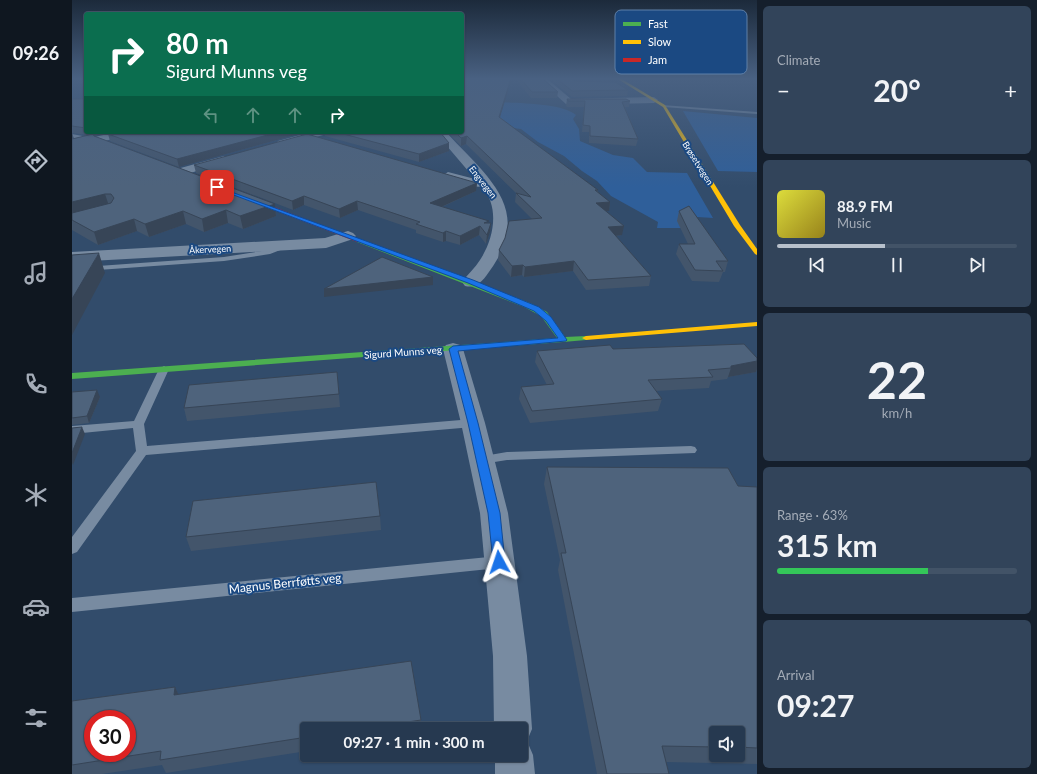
<!DOCTYPE html>
<html lang="en">
<head>
<meta charset="utf-8">
<style>
	body { margin:0; font-family:Lato,sans-serif; background:#32445a; color:#f1f3f6; height:100vh; display:flex; flex-direction:column; font-size:15px; white-space:nowrap }
	* { box-sizing:border-box; margin:0 }
	p { font-size:13px; color:#a4acb7 }
	.icon { flex:none; width:22px; height:22px; fill:none; stroke:currentColor; stroke-width:2; stroke-linecap:round; stroke-linejoin:round }
	.map { position:relative; flex:1; overflow:hidden }
	.details { display:flex; flex-direction:column; gap:6px; padding:6px; background:#151f2c; width:280px }
	.details>* { flex:none }
	.top-card { position:absolute; left:12px; top:12px; width:380px; height:122px; border-radius:4px; box-shadow:0 1px 3px #0004,0 0 0 1px #425367; background:#0b6e4f; color:#fff; overflow:hidden }
	.tools { position:absolute; left:637px; top:726px; display:grid; gap:8px }
	.tools a { display:grid; place-items:center; width:36px; height:36px; border-radius:4px; background:#263950; box-shadow:0 1px 3px #0004,0 0 0 1px #425367; font-size:20px }
	.speed { position:absolute; left:12px; top:710px; display:flex; gap:8px; font-size:20px; font-weight:700; text-align:center }
	.speed>* { display:grid; place-content:center; width:52px; height:52px; border-radius:50%; background:#263950; box-shadow:0 1px 3px #0004,0 0 0 1px #425367; line-height:1 }
	.speed .limit { border:6px solid #d22; background:#fff; color:#111 }
	.pin { position:absolute; display:grid; place-items:center; width:34px; height:34px; color:#fff; margin:-17px; border-radius:8px; box-shadow:0 2px 6px #0006 }
	.me { position:absolute; width:44px; margin:-22px; rotate:355deg; stroke-linejoin:round; filter:drop-shadow(0 0 3px #0008) }
	.turn { display:flex; align-items:center; gap:14px; height:84px; padding:0 16px; font-size:18px }
	.turn .icon { width:52px; height:52px; stroke-width:2.5 }
	.turn b { display:block; font-size:28px; line-height:34px }
	.lanes { display:flex; align-items:center; height:38px; padding:0 16px; background:#0003; justify-content:center; gap:20px; direction:ltr }
	.lanes .off { opacity:.35 }
	.big { font-size:30px; font-weight:700; line-height:1.1 }
	.details .widget { flex:1; display:flex; flex-direction:column; justify-content:center; gap:6px; min-width:0; padding:0 14px; border-radius:6px; background:#32445a }
	.details .dial { align-items:center; gap:0 }
	.dial b { font-size:52px; line-height:1 }
	.song { display:flex; align-items:center; gap:12px }
	.cover { width:48px; height:48px; border-radius:6px; background:linear-gradient(135deg,hsl(60 70% 55%),hsl(50 70% 35%)) }
	.played { height:4px; border-radius:2px; background:linear-gradient(90deg,#b7c0cb 45%,#425367 45%) }
	.keys { display:flex; justify-content:space-around; direction:ltr }
	.heat { display:flex; justify-content:space-between; align-items:center; font-size:22px; direction:ltr }
	.charge { height:6px; border-radius:3px; background:linear-gradient(90deg,#34c759 63%,#425367 0) }
	.trip { position:absolute; left:228px; top:722px; width:228px; height:40px; border-radius:4px; background:#263950; box-shadow:0 1px 3px #0004,0 0 0 1px #425367; font-weight:700; line-height:40px; text-align:center }
	main { display:flex; flex:1; min-height:0 }
	.menu { display:flex; flex-direction:column; width:72px; justify-content:space-around; align-items:center; background:#0f1720; color:#a4acb7 }
	.menu .icon { width:28px; height:28px }
	.menu .on { color:#b7c0cb }
	.menu b { font-size:18px; color:#f1f3f6 }
	.map>svg:first-child { display:block }
</style>
</head>
<body>
<main>
<nav class="menu">
<b>09:26</b>
<svg class="icon on" aria-label="directions" viewBox="0 0 24 24"><path d="M12 3l9 9-9 9-9-9zM9 14v-3h6M13 9l2 2-2 2"/></svg>
<svg class="icon" aria-label="music" viewBox="0 0 24 24"><path d="M9 18V5l10-2v13"/><circle cx="6" cy="18" r="3"/><circle cx="16" cy="16" r="3"/></svg>
<svg class="icon" aria-label="phone" viewBox="0 0 24 24"><path d="M5 4h4l2 5-3 2q2 4 5 5l2-3 5 2v4C11 20 4 13 5 4z"/></svg>
<svg class="icon" aria-label="climate" viewBox="0 0 24 24"><path d="M12 3v18M4 7l16 10M4 17L20 7"/></svg>
<svg class="icon" aria-label="car" viewBox="0 0 24 24"><path d="M5 17H2v-5l4-1 3-4h7l3 4 3 1v5h-3M9 17h6M6 11h13"/><circle cx="7" cy="17" r="2"/><circle cx="17" cy="17" r="2"/></svg>
<svg class="icon" aria-label="filters" viewBox="0 0 24 24"><path d="M4 7h16M4 17h16"/><circle cx="9" cy="7" r="2"/><circle cx="15" cy="17" r="2"/></svg>
</nav>
<div class="map">
<svg width="685" height="774" viewBox="0 0 685 774">
	<rect width="100%" height="100%" fill="#324c6b"/>
	<g fill="#2f5f9a">
		<path d="M425,102c19,1 66,1 79,13l-3,4 6,10 1,12 33,14 20,3 14,14 40,1 26,45 -31,-2 3,12h-28l1,-6 -47,-26 -14,-15 -15,-10 -18,-15 -26,-14 -17,-13 -8,-1 -51,-25z"/>
		<path d="M611,111l74,7v54l-39,-1z"/>
	</g>
	<g fill="none" stroke-linecap="round" stroke-linejoin="round">
		<g fill="#788ba1" fill-rule="evenodd">
			<path d="M590,105l95,7v2l-93,-7z"/>
			<path d="M0,134l21,4 3,2 -3,2 -21,-4z"/>
			<path d="M213,243l4,2 -1,2 -18,7 -46,7 -126,9 -26,-5v-5l26,6 126,-9 44,-7z"/>
			<path d="M92,366l5,3 -25,55 3,22 326,-27 6,4 -6,4 -327,28 -69,97 -5,2v-17l64,-86 -3,-23 -61,6v-8l62,-5 25,-52z"/>
			<path d="M619,446l4,1 2,3 -2,3 -188,7 -25,4 -4,-1 -2,-3 2,-3 29,-5z"/>
			<path d="M427,556l5,2 2,4 -2,4 -5,2 -427,44v-14z"/>
		</g>
		<g fill="#788ba1" fill-rule="evenodd">
			<path d="M465,78h9l25,21 83,-2 4,3 -4,3 -85,2 -3,-1z"/>
			<path d="M45,132h20l-1,2 -64,14v-6z"/>
			<path d="M239,132h17l-1,2 -45,12 -5,-3 1,-2z"/>
			<path d="M363,132h11c39,43 88,76 45,137 -7,10 -13,20 -26,17l-3,-4c6,-8 13,-14 18,-22 14,-21 20,-53 2,-73l-12,-1 -26,-7 -2,-3 6,-4 27,7z"/>
			<path d="M152,156l6,3 -2,2 -47,15 -6,-4 2,-3z"/>
			<path d="M276,231l5,2 3,3 -3,3 -27,9 -254,14v-10l253,-14z"/>
			<path d="M381,343l7,2 3,4 22,74 23,90 19,143 5,73 -5,12 6,14 2,19h-40v-19h26v-26h-27l-1,-73 -13,-143 -19,-90 -18,-74 3,-4z"/>
		</g>
		<path fill="#4caf50" fill-rule="evenodd" d="M285,240h4l169,63 17,9 18,25 21,-1 4,2 -4,2 -23,2 -491,37v-6l485,-35 -16,-22 -17,-9 -167,-65z"/>
		<g fill="#ffc107" fill-rule="evenodd">
			<path d="M544,78h4l45,27 75,120 17,24v6l-2,-1 -21,-28 -71,-119z"/>
			<path d="M685,322v4l-171,14 -4,-2 4,-2z"/>
		</g>
		<path fill="#c62828" fill-rule="evenodd" d="M173,197h4l113,44 -5,1 -112,-43z"/>
	</g>
	<g fill="#43556b" fill-rule="evenodd">
		<path d="M443,78h27l16,14 -1,6h-26z"/>
		<path d="M477,78h59l-1,3 21,9 -1,6 -55,1z"/>
		<path d="M0,99h14v33h24l-16,4 181,68 1,12 -33,13 -15,-6 -24,9 -18,-8 -37,13 -12,-6 -39,14 -26,-15zM0,133l16,2 -14,4z"/>
		<path d="M495,99l63,2 -1,6h-4l13,32 -2,7 -47,-3v-11h-7l2,-25h-17l-1,-1z"/>
		<path d="M428,118l98,72v2l12,10 -1,9h-3l16,24 -6,1 35,40 -2,10 -63,4 -13,-19 -49,6 -2,-2 -11,2 -13,-17 1,-10 33,-31 -17,-17 1,-9 1,1 -51,-50 -5,2 -14,-14h15z"/>
		<path d="M234,132l-127,35 -69,-26 -2,-7z"/>
		<path d="M252,132h116l9,19 -30,11 -94,-26z"/>
		<path d="M122,165l283,18 -1,8 -34,16 46,16h3l-1,9 -4,12 -7,-9 -19,10 -14,-4 -3,1 -27,-9v-3l-58,-20 -18,8 -36,-13 -11,5 -97,-37z"/>
		<path d="M607,211l49,50 -3,11h-2l-4,10 -27,-1 -16,-27 3,-10h9l-11,-23z"/>
		<path d="M541,349l144,9v11l-1,3 -28,5 -1,2 -16,2 -2,7 -53,3 6,8 -4,12 -128,12 -11,-24 2,-12 26,-2 -12,-23 2,-11z"/>
		<path d="M265,372l3,35 -153,14 -3,-13z"/>
		<path d="M0,392l28,5 -11,26 -17,2z"/>
		<path d="M475,467l210,21v276l-91,-2 3,12h-72l-39,-204 2,-10 -16,-76zM644,733h22v22h-22z"/>
		<path d="M308,516l1,14 -190,21 -5,-14z"/>
		<path d="M103,687l3,7 243,26v9h-114v22l-141,22 -4,-8 -60,9h-30v-73z"/>
	</g>
	<g fill="#374557">
		<path d="M439,78h1l-14,46 1,-7z"/>
		<path d="M0,132l2,8 -2,1z"/>
		<path d="M19,132h19l-18,4z"/>
		<path d="M207,132h27l-127,35 -2,-8z"/>
		<path d="M395,136l-1,8 -5,2v-8z"/>
		<path d="M377,143v8l-30,11v-8z"/>
		<path d="M405,183l-1,8 -46,21v-9z"/>
		<path d="M33,194l4,12 -37,9v-13z"/>
		<path d="M232,196v9l-11,5 -1,-9z"/>
		<path d="M285,201l1,9 -18,8 -1,-9z"/>
		<path d="M538,202l-1,9 -15,1 2,-9z"/>
		<path d="M203,204l1,12 -33,13 -3,-13z"/>
		<path d="M154,210l2,13 -24,9 -2,-13z"/>
		<path d="M111,211l3,13 -37,13 -4,-13z"/>
		<path d="M62,219l3,12 -39,14 -4,-13z"/>
		<path d="M419,223l-1,9 -4,12 1,-9z"/>
		<path d="M408,226l-1,9 -19,10v-9z"/>
		<path d="M552,226l-2,9 -16,2 2,-10z"/>
		<path d="M374,231v10l-3,1v-9z"/>
		<path d="M27,253l6,20 -33,62v-36z"/>
		<path d="M502,261l-1,10 -49,6 1,-10z"/>
		<path d="M451,265l-1,10 -11,2 1,-11z"/>
		<path d="M361,277v8l-109,12v-8z"/>
		<path d="M685,361v8l-1,3 -28,5 3,-9v-2z"/>
		<path d="M25,390l3,7 -11,26 -2,-7z"/>
		<path d="M10,427l3,7 -12,31 -1,-2v-10z"/>
		<path d="M103,687l6,13 -7,-5z"/>
	</g>
	<g fill="#4e637c" stroke="#374557" fill-rule="evenodd">
		<path d="M390,78h49l-12,39 99,73h-3l15,12 -14,1 28,23 -16,1 43,49 -63,4 -14,-19 -49,6 -2,-2 -11,1 -13,-16 6,-12 4,-17 33,-3 -26,-25 15,4 -64,-61 -6,2 -6,-6h7z"/>
		<path d="M448,78h22l16,14h-26z"/>
		<path d="M484,78h20l-2,3 41,1 13,8 -56,1z"/>
		<path d="M0,99h14v29l-14,-2z"/>
		<path d="M495,99h59l4,2 -8,1 16,37 -48,-3v-10l-7,-1 2,-24h-17z"/>
		<path d="M45,132h162l-102,27 -69,-25z"/>
		<path d="M264,132h104l9,11 -30,11z"/>
		<path d="M21,134l1,2 181,68 -35,12 -14,-6 -24,9 -19,-8 -38,13 -11,-5 -40,13 -22,-12v-7l39,-10 3,-5 -3,-4h-6l-33,8v-63z"/>
		<path d="M235,134l170,49 -47,20 59,18 -5,2h7l-4,12 -7,-9 -20,10 -14,-5 -3,2 -27,-9 4,-2 -63,-21 -18,8 -35,-13 -12,5 -98,-36z"/>
		<path d="M617,206l39,55h-12l7,10 -28,-1 -16,-26h16l-16,-33z"/>
		<path d="M27,253l-27,46v-44z"/>
		<path d="M310,257l51,20 -109,12z"/>
		<path d="M672,344l13,14v3l-26,5v2l-23,2 5,7 -65,3 14,19 -130,12 -11,-24 33,-3 -17,-33 73,-6 3,4z"/>
		<path d="M265,372l2,22 -155,14 5,-23z"/>
		<path d="M25,390l-10,26 -15,2v-26z"/>
		<path d="M10,427l-10,26v-25z"/>
		<path d="M475,467l181,1 10,18 19,1v261l-19,-1v-14h-22v14l-54,-1 7,28h-62l-46,-221h5z"/>
		<path d="M304,482l4,34 -194,21 7,-36z"/>
		<path d="M339,661l10,59 -60,9h-54v8l-147,23 1,-9 -89,14v-64l103,-14 -1,8zM21,719h34v34h-34z"/>
	</g>
	<linearGradient id="sky" x2="0" y2="1"><stop stop-color="#1c2a3b"/><stop offset="0.42" stop-color="#496182"/><stop offset="1" stop-color="#496182" stop-opacity="0"/></linearGradient>
	<rect width="685" height="187" fill="url(#sky)"/>
	<path fill="#1a73e8" stroke="#114b97" d="M143,186l258,94 66,27 12,10 16,23 -1,1 -108,10 20,72 22,90 5,49 -2,4 -4,1 -5,-1 -1,-4 -5,-49 -20,-90 -19,-74 4,-3 105,-8 -12,-17 -12,-10 -66,-28 -253,-95z"/>
	<g text-anchor="middle" dominant-baseline="central" stroke-width="4" stroke-linejoin="round" paint-order="stroke">
		<g font-size="9" fill="#fff" stroke="#1b4982">
			<text transform="translate(626 163) rotate(58)">Brøsetvegen</text>
			<text transform="translate(411 182) rotate(52)">Engvegen</text>
			<text transform="translate(138 249) rotate(-3)">Åkervegen</text>
		</g>
		<g font-size="10" fill="#fff" stroke="#1b4982">
			<text transform="translate(331 352) rotate(-4)">Sigurd Munns veg</text>
		</g>
		<g font-size="12" fill="#fff" stroke="#1b4982">
			<text transform="translate(213 583) rotate(-6)">Magnus Berrføtts veg</text>
		</g>
	</g>
	<rect x="543" y="10" width="132" height="64" rx="6" fill="#1b4982" stroke="#5f80a8" stroke-width="1"/>
	<rect x="551" y="22" width="18" height="4" fill="#4caf50"/>
	<rect x="551" y="40" width="18" height="4" fill="#ffc107"/>
	<rect x="551" y="58" width="18" height="4" fill="#c62828"/>
	<g font-size="11" fill="#fff">
		<text x="576" y="28">Fast</text>
		<text x="576" y="46">Slow</text>
		<text x="576" y="64">Jam</text>
	</g>
</svg>
<div class="tools">
<a><svg class="icon" aria-label="sound" viewBox="0 0 24 24"><path d="M4 9h4l5-4v14l-5-4H4zM17 9q2 3 0 6"/></svg></a>
</div>
<div class="speed"><div class="limit">30</div></div>
<div class="pin" style="left:145px;top:187px;background:#d93025"><svg class="icon" aria-label="arrive" viewBox="0 0 24 24"><path d="M6 21V4h12l-3 4 3 4H6"/></svg></div>
<svg class="me" style="left:427px;top:562px" viewBox="-20 -20 40 40"><path d="M0-17L14 15 0 8-14 15z" fill="#1a73e8" stroke="#fff" stroke-width="4"/></svg>
<div class="trip">09:27 · 1 min · 300 m</div>
<div class="top-card">
<div class="turn"><svg class="icon" aria-label="right" viewBox="0 0 24 24"><path d="M7 20v-9h11M14 6l5 5-5 5"/></svg><div><b>80 m</b>Sigurd Munns veg</div></div>
<div class="lanes"><svg class="icon off" aria-label="left" viewBox="0 0 24 24"><path d="M17 20v-9H6M10 6l-5 5 5 5"/></svg><svg class="icon off" aria-label="ahead" viewBox="0 0 24 24"><path d="M12 20V5M6 11l6-6 6 6"/></svg><svg class="icon off" aria-label="ahead" viewBox="0 0 24 24"><path d="M12 20V5M6 11l6-6 6 6"/></svg><svg class="icon" aria-label="right" viewBox="0 0 24 24"><path d="M7 20v-9h11M14 6l5 5-5 5"/></svg></div>
</div>
</div>
<section class="details">
<div class="widget"><p>Climate</p>
<div class="heat"><a>−</a><b class="big">20°</b><a>+</a></div>
</div>
<div class="widget">
<div class="song"><i class="cover"></i><div><b>88.9 FM</b><p>Music</p></div></div>
<div class="played"></div>
<div class="keys"><svg class="icon" aria-label="previous" viewBox="0 0 24 24"><path d="M18 5L8 12l10 7zM5 5v14"/></svg><svg class="icon" aria-label="pause" viewBox="0 0 24 24"><path d="M8 5v14M16 5v14"/></svg><svg class="icon" aria-label="next" viewBox="0 0 24 24"><path d="M6 5l10 7-10 7zM19 5v14"/></svg></div>
</div>
<div class="widget dial"><b>22</b><p>km/h</p></div>
<div class="widget"><p>Range · 63%</p><b class="big">315 km</b><div class="charge"></div></div>
<div class="widget"><p>Arrival</p><b class="big">09:27</b></div>
</section>
</main>
</body>
</html>
